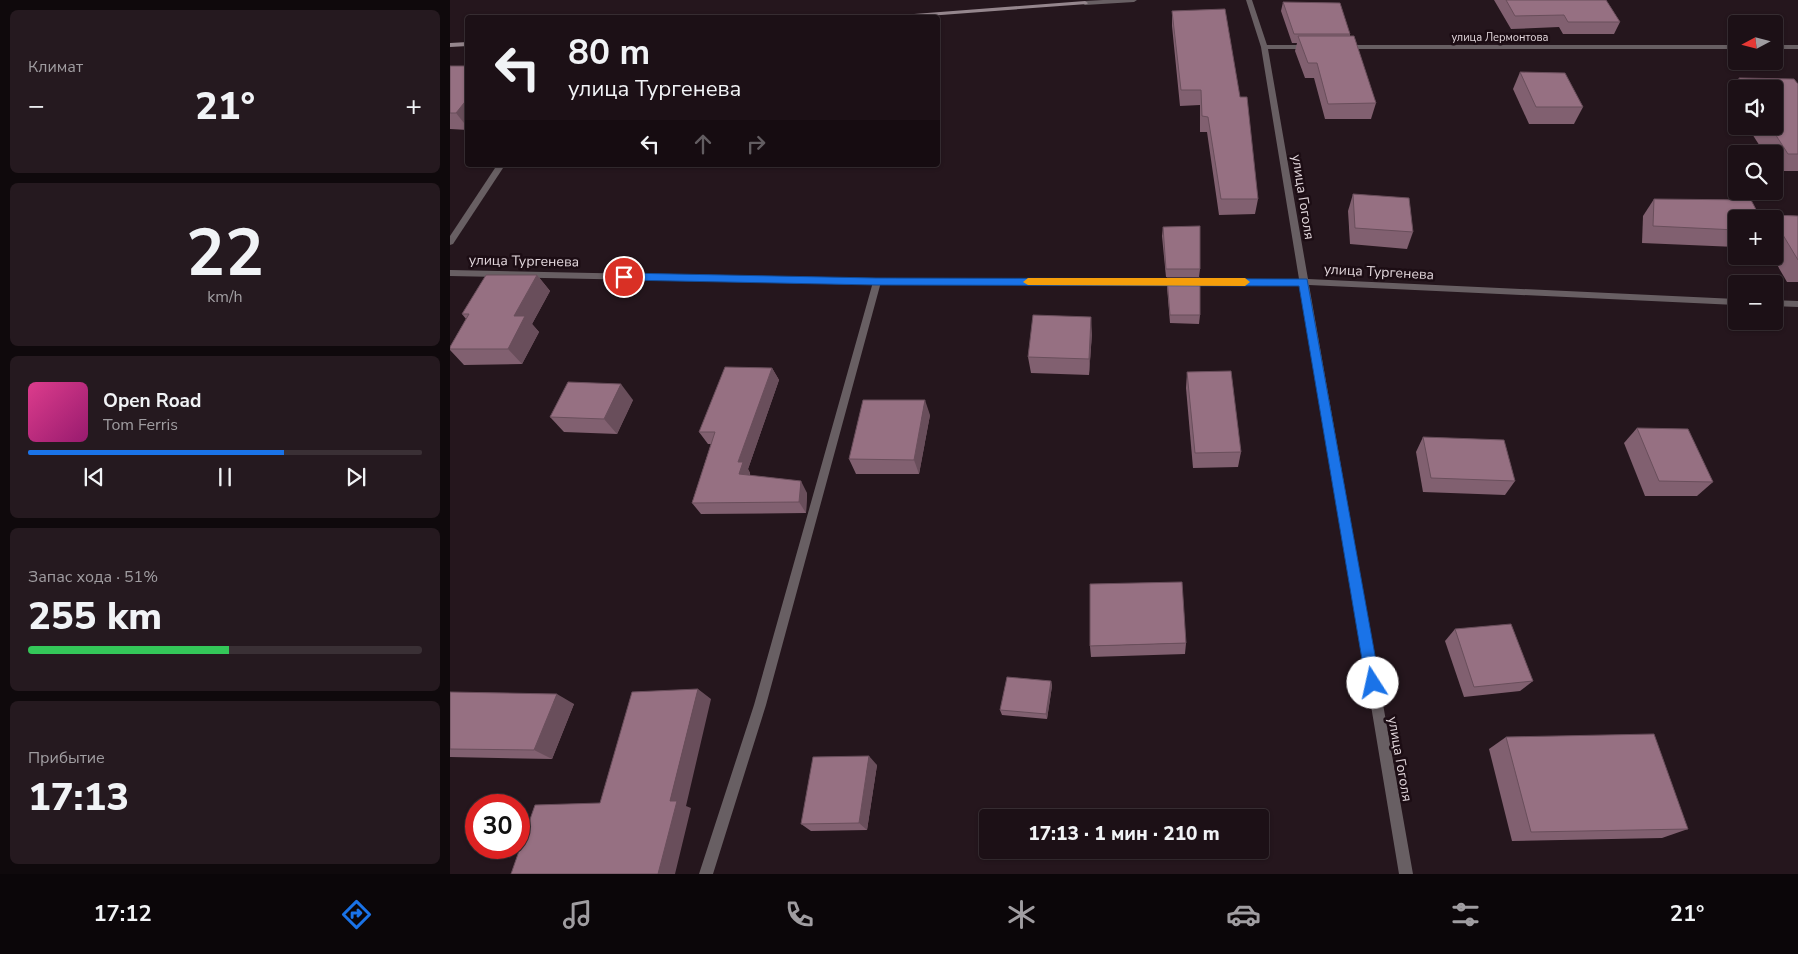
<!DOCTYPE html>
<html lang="ru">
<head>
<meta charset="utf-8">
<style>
	body { margin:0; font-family:"Nunito Sans",sans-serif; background:#25191f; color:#f1f3f6; height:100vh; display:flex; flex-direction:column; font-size:19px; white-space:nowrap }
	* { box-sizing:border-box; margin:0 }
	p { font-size:16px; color:#a09da1 }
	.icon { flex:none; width:28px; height:28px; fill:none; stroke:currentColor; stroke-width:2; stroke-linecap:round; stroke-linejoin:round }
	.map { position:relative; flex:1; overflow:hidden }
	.details { display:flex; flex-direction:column; gap:10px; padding:10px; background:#0f090c; width:450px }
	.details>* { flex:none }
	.hud { position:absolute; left:15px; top:15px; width:475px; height:152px; border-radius:5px; box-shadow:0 1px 4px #0004,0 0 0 1px #3a3035; background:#1c1016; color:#f1f3f6; overflow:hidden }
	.needle { width:32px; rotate:263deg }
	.buttons { position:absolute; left:1278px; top:15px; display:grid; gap:10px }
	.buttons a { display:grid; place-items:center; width:55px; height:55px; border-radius:5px; background:#1c1016; box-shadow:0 1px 4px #0004,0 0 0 1px #3a3035; font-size:25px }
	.speed { position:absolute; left:15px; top:794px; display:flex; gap:10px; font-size:25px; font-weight:700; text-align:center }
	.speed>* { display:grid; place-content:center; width:65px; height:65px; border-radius:50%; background:#1c1016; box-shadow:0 1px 4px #0004,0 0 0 1px #3a3035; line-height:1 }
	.speed .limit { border:8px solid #d22; background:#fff; color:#111 }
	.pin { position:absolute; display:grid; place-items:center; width:42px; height:42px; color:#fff; margin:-21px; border:2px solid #fff; border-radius:50%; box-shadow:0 1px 5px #0007 }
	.me { position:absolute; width:55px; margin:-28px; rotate:350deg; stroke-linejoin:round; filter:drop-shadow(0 0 4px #0008) }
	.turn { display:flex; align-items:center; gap:18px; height:105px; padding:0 20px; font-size:22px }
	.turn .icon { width:65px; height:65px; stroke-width:2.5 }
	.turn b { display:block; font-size:35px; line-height:42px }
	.lanes { display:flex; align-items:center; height:48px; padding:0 20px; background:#0003; justify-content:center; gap:25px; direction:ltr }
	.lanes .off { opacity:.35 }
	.big { font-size:38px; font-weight:800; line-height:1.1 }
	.details .card { flex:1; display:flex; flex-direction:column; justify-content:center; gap:8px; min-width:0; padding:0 18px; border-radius:8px; background:#25191f }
	.details .dial { align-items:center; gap:0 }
	.dial b { font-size:65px; line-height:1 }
	.song { display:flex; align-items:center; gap:15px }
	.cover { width:60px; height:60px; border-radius:8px; background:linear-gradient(135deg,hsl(330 70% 55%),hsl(320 70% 35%)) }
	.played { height:5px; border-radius:2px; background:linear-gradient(90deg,#1a73e8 65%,#3a3035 65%) }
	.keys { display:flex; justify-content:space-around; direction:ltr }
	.heat { display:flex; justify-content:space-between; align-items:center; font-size:28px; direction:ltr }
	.charge { height:8px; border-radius:4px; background:linear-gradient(90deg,#34c759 51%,#3a3035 0) }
	.trip { position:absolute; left:529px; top:809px; width:290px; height:50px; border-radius:5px; background:#1c1016; box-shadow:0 1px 4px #0004,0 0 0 1px #3a3035; font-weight:800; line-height:50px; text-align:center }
	.menu { display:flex; height:80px; justify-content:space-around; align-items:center; background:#0b0609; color:#a09da1 }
	.menu .icon { width:35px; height:35px }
	.menu .selected { color:#1a73e8 }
	.menu b { font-size:22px; color:#f1f3f6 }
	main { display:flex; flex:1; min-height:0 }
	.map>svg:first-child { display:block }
</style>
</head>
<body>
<main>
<section class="details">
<div class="card"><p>Климат</p>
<div class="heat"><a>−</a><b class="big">21°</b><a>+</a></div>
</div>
<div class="card dial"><b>22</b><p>km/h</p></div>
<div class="card">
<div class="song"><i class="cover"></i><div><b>Open Road</b><p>Tom Ferris</p></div></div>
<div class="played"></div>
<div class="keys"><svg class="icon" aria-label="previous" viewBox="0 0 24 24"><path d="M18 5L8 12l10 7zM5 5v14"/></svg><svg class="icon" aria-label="pause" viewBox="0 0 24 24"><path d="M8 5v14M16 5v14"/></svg><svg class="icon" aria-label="next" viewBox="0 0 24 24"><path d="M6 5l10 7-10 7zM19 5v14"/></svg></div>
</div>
<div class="card"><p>Запас хода · 51%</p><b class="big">255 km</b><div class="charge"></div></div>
<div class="card"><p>Прибытие</p><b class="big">17:13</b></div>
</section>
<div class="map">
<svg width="1348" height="874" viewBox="0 0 1348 874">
	<rect width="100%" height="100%" fill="#25161d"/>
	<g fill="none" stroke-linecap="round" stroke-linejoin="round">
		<path fill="#685f63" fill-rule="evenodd" d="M427,279l4,3 -115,423 -53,169h-14l55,-169 119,-423z"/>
		<g fill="#685f63" fill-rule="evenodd">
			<path d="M653,0h34l-3,2 -49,3 -3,-2 3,-2z"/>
			<path d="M796,0h6l15,45h41l3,2 -3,2h-40l40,230 428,20v6l-427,-20 104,589h-14l-98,-589h-424l-427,-9v-6l427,9h422l-38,-232z"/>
			<path d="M1286,45v4h-391l-3,-2 3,-2z"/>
			<rect x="1324" y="45" width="24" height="4"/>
			<path d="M47,165h8l-52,79 -3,1v-9z"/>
			<path d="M1324,300l24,1v6l-24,-1z"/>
		</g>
		<g fill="#95868d" fill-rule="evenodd">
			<path d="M635,1l3,2 -1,1 -186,14h-39z"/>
			<path d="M18,42v4l-18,1v-4z"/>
		</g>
	</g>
	<g fill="#816070">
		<path d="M1044,0h112l14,22 -6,12h-51l-4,-7 -48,2z"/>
		<path d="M833,2l67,32v2l26,67 -5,16h-46l-11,-41h-9l-10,-27 2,-8h-5l-11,-32z"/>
		<path d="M722,11l86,188 -3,15 -36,1 -12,-83h-7v-27l-20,1 -8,-80z"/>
		<path d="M0,66h18v64l-18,-1z"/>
		<path d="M1070,72l63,35 -9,17h-45l-16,-35z"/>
		<path d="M1289,78l59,6v87h-23l-1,-3v-14h-9l-18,-28h27v-37h-38v20l-8,-14z"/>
		<path d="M903,194l60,38 -6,17 -57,-5 -2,-33z"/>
		<path d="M1204,199l82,20v28l-94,-4 1,-27z"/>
		<path d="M1321,215l27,1v66h-11l-15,-26h2v-37h-6z"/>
		<path d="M713,227l37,42 -1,8h-33l-4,-41z"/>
		<path d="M87,275l13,16 -18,33 7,8 -17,32 -58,1 -14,-15v-3l16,-28 -4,-5z"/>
		<path d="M717,278l33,37 -1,9 -29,-1 -3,-36z"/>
		<path d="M642,333l-3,42 -58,-2 -3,-16z"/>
		<path d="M322,368l7,12 -31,89 2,4v2l57,18 -1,20 -105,1 -9,-11 19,-59h-3l-9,-12z"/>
		<path d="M737,372l54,80 -3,15 -45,1 -7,-80z"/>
		<path d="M183,400l-16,34 -53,-2 -14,-15z"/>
		<path d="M480,415l-11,59h-63l-7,-15z"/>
		<path d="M1187,428l76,54 -16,14h-52l-21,-53z"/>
		<path d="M973,437l92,44 -10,14 -82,-3 -7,-40z"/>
		<path d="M1005,629l78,52 -13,10 -56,6 -19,-56z"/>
		<path d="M736,643l-1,11 -94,3 -1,-11z"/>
		<path d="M601,681l1,5 -5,33 -45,-4 -2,-5z"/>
		<path d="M0,692l124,12 -22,55 -102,-2z"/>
		<path d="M1056,737l182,92 -26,9 -150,3 -23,-92z"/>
		<path d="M427,765l-10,65 -56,1 -10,-7z"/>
	</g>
	<g fill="#694e5b">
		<path d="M18,98v30l-12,-15z"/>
		<path d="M87,275l13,16 -18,33 7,8 -17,32 -14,-15 6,-33z"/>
		<path d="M641,317l1,16 -3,42v-16z"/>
		<path d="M322,368l7,12 -31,89 2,4 -3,12 -8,-11 -1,-12z"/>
		<path d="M171,384l12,16 -16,34 -13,-15z"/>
		<path d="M475,400l5,15 -11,59 -5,-14z"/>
		<path d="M351,481l6,12 -1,20 -7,-11z"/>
		<path d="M601,681l1,5 -5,33 -1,-5z"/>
		<path d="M248,689l13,10 -25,107 5,2 -16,66h-17l12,-73z"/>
		<path d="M107,694l17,10 -22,55 -18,-9z"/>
		<path d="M419,756l8,9 -10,65 -8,-7z"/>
	</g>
	<g fill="#967082" stroke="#694e5b">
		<path d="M1056,0h100l14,22h-52l-4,-7 -49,1z"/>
		<path d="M833,2l57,1 10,31h-56z"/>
		<path d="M775,9l15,88h7l11,102h-37l-13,-82 -6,-1 -1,-26h-20l-9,-79z"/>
		<path d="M848,36h56l22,67 -48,1 -11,-41h-9z"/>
		<path d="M0,66h18v32l-12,15h-6z"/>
		<path d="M1070,72l45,1 18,34h-47z"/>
		<path d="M1289,78l55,1 4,5v70h-10l-18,-28h4v-37h-29z"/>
		<path d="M903,194l56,4 4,34 -58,-4z"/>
		<path d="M1204,199l97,1 10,19h-25v11l-83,-4z"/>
		<path d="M1321,215l27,1v44l-24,-40v-1z"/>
		<path d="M750,226v43h-34l-3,-42z"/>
		<path d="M36,275h51l-23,41h11l-17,33h-58v-2l19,-33h-7z"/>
		<path d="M717,278h33v37h-30z"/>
		<path d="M583,315l58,2 -2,42 -61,-2z"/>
		<path d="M275,367l47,1 -34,94h5l-4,12 62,7 -2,21 -107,1 23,-71h-16z"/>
		<path d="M781,371l10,81 -46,1 -8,-81z"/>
		<path d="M118,382l53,2 -17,35 -54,-2z"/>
		<path d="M413,400h62l-11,60 -65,-1z"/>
		<path d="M1187,428l51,1 25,53 -54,-1z"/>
		<path d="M973,437l81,3 11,41 -84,-3z"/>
		<path d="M732,582l4,61 -96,3v-62z"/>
		<path d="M1061,624l22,57 -59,6 -19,-58z"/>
		<path d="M557,677l44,4 -5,33 -46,-4z"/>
		<path d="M248,689l-28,112h7l-19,73h-147l24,-69 65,-2 32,-111z"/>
		<path d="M0,692l107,2 -23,56 -84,-1z"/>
		<path d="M1204,734l34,95 -157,3 -25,-95z"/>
		<path d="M419,756l-10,67 -58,1 12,-67z"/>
	</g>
	<path fill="#1a73e8" stroke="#114b97" d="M174,273l252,5 431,1 73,404 -2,5 -5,2 -5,-2 -2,-5 -67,-397 -423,-1 -252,-5 -4,-3z"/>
	<path fill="#f59e0b" d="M578,278h217l5,4 -5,4 -217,-1 -5,-3z"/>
	<g text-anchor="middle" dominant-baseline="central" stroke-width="5" stroke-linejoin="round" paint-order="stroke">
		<g font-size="11" fill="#e1d6db" stroke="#1c0d14">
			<text x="1050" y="37">улица Лермонтова</text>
		</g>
		<g font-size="14" fill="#e1d6db" stroke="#1c0d14">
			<text transform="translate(853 197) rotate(81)">улица Гоголя</text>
			<text transform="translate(74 261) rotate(1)">улица Тургенева</text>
			<text transform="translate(929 272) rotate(3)">улица Тургенева</text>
			<text transform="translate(950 759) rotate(80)">улица Гоголя</text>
		</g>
	</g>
</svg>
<div class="buttons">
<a><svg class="needle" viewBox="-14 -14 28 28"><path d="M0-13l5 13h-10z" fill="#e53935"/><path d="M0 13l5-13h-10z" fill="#a09da1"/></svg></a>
<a><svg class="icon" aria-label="sound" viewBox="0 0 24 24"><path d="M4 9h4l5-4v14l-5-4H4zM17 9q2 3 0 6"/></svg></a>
<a><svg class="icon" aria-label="search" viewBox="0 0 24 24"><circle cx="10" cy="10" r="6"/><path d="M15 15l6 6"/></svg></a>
<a>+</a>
<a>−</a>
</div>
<div class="speed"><div class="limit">30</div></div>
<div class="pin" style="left:174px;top:277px;background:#d93025"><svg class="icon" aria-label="arrive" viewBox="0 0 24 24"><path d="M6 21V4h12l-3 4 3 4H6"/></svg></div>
<svg class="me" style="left:923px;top:683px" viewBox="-20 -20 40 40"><circle r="19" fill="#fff"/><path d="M0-13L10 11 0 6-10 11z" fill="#1a73e8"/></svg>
<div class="trip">17:13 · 1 мин · 210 m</div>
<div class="hud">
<div class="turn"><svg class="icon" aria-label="left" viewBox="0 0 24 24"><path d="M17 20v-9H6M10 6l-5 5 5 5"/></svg><div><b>80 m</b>улица Тургенева</div></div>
<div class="lanes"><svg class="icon" aria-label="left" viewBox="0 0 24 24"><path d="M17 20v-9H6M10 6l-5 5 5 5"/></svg><svg class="icon off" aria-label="ahead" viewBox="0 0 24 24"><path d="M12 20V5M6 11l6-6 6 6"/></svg><svg class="icon off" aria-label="right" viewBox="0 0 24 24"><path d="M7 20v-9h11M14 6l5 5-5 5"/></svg></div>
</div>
</div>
</main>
<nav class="menu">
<b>17:12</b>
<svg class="icon selected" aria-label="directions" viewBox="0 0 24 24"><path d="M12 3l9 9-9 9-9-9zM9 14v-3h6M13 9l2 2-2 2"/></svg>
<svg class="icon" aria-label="music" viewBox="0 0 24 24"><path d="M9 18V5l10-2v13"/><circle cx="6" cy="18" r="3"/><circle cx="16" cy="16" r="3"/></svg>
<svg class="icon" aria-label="phone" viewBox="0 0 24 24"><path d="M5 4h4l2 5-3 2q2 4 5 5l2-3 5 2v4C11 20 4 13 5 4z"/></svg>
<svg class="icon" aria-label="climate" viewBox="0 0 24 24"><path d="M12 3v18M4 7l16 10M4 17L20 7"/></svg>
<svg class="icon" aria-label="car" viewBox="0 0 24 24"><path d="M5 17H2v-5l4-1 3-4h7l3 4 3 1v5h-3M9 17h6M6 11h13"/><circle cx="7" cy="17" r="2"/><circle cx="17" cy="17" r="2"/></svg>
<svg class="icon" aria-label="filters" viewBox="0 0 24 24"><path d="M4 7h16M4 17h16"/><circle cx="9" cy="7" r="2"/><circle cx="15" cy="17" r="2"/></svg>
<b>21°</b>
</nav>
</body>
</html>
